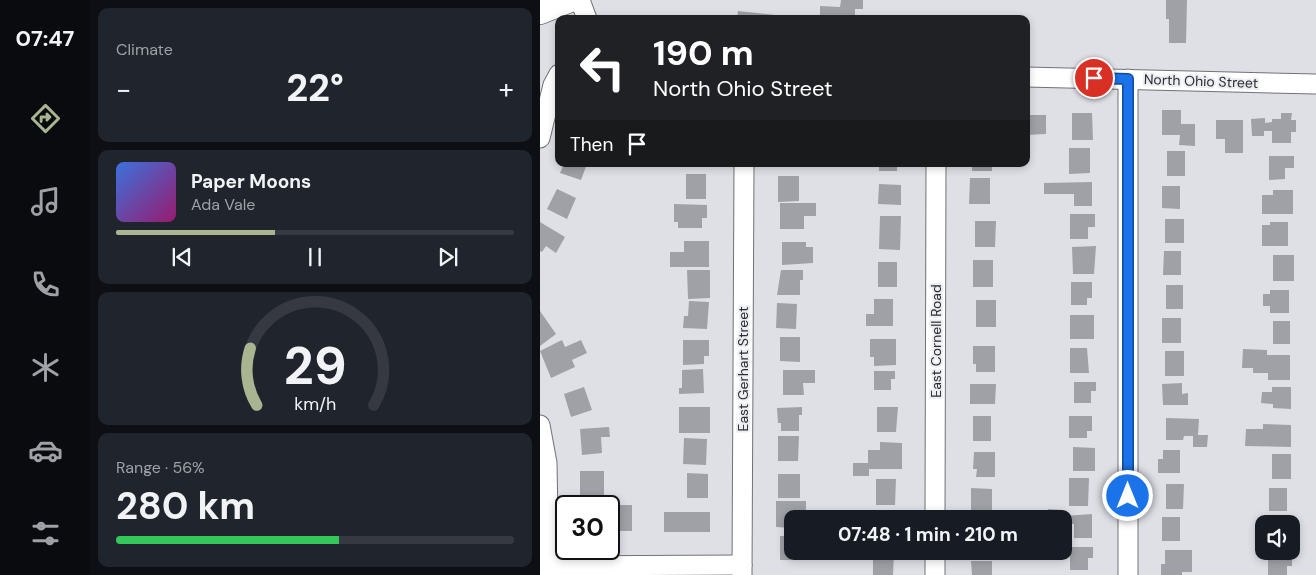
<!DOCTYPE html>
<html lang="en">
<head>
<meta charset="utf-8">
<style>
	body { margin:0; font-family:"DM Sans",sans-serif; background:#20242c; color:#f1f3f6; height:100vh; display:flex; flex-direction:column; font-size:19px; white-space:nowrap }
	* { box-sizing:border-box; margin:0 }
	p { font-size:16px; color:#9ea1a6 }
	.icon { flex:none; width:28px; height:28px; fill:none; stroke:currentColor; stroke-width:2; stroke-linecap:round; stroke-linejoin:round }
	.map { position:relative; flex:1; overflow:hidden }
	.panel { display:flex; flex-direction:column; gap:8px; padding:8px; background:#0d0f14; width:450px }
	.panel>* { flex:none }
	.top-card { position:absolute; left:15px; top:15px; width:475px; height:152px; border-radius:10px; box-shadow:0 2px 8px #0003; background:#202124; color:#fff; overflow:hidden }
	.tools { position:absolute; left:715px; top:515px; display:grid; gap:10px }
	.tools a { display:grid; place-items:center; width:45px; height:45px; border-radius:10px; background:#171b24; box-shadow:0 2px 8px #0003; font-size:25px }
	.speed { position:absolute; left:15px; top:495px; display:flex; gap:10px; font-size:25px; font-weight:700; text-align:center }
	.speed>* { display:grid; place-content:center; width:65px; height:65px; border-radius:50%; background:#171b24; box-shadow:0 2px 8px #0003; line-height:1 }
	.speed .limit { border:2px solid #111; border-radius:8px; background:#fff; color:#111 }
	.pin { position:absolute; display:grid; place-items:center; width:42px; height:42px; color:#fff; margin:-21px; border:2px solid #fff; border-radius:50%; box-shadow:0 1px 5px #0007 }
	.me { position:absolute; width:55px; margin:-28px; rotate:0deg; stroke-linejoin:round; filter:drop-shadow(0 0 4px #0008) }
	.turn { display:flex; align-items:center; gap:18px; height:105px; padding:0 15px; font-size:22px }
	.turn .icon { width:65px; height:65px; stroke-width:2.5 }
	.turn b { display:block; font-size:35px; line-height:42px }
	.then { display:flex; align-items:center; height:48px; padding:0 15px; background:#0003; gap:10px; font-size:19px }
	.big { font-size:38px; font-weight:700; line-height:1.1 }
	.panel .card { flex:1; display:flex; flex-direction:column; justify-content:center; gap:8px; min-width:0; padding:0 18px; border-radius:10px; background:#20242c }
	.panel .dial { align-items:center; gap:0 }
	.dial svg { height:130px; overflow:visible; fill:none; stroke:#363941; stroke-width:7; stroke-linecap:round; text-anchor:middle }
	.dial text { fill:#f1f3f6; stroke:none }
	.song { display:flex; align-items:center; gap:15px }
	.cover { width:60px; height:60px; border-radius:8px; background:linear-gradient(135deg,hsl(220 70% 55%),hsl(320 70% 35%)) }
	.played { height:5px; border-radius:2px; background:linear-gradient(90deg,#a9b490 40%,#363941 40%) }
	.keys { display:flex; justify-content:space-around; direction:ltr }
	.heat { display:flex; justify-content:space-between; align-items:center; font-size:28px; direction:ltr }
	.charge { height:8px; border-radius:4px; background:linear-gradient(90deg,#34c759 56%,#363941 0) }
	.trip { position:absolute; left:244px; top:510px; width:288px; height:50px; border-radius:10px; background:#171b24; box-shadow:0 2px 8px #0003; font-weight:700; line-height:50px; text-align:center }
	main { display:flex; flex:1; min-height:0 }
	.tabs { display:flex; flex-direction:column; width:90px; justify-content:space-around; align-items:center; background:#090b0e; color:#9ea1a6 }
	.tabs .icon { width:35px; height:35px }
	.tabs .active { color:#a9b490 }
	.tabs b { font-size:22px; color:#f1f3f6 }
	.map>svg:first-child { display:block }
</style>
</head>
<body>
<main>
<nav class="tabs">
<b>07:47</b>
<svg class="icon active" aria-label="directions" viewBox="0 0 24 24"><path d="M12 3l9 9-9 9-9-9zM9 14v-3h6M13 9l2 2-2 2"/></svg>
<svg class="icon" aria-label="music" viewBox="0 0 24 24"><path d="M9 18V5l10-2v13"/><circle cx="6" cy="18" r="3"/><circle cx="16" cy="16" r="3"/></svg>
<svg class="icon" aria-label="phone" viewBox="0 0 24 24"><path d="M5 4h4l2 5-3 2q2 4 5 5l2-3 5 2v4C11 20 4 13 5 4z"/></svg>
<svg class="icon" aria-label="climate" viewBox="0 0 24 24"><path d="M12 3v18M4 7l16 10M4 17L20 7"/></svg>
<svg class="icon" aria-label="car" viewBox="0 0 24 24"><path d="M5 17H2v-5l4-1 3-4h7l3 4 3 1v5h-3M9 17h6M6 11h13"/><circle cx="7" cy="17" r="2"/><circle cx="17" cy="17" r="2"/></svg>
<svg class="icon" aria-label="filters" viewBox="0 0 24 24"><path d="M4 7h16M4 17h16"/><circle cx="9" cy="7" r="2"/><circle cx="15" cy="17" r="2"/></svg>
</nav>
<section class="panel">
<div class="card"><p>Climate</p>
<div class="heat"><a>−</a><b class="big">22°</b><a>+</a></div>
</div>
<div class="card">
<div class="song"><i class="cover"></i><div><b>Paper Moons</b><p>Ada Vale</p></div></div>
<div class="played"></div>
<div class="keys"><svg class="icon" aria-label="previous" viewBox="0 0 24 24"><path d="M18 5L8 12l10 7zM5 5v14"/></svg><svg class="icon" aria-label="pause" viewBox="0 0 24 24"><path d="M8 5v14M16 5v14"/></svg><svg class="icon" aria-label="next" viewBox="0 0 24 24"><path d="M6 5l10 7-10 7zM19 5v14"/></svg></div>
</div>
<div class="card dial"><svg viewBox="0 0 100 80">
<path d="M14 69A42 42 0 1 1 86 69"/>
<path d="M14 69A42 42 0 0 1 10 34" stroke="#a9b490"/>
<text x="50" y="56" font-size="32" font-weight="700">29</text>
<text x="50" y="72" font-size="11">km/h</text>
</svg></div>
<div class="card"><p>Range · 56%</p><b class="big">280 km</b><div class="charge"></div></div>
</section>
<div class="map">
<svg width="776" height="575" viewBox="0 0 776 575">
	<rect width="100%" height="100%" fill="#dee0e6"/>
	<g fill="#9fa1a6">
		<path d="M301,0h22v9h-8v10h-35v-13l20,1z"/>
		<path d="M626,0h21l-1,43h-17v-24h-3z"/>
		<path d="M198,11l37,4 -1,4h-37z"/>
		<path d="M622,110h19v14h14v22l-16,-1 1,-10h-18z"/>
		<path d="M532,113h20l1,27h-21z"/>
		<path d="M741,113h11l-1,7h5v12h-5v11h-19v-12h-8v5h-12l-1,-17 14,-1v5l7,-1v-3h9z"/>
		<path d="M486,115h20v19l-20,1z"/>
		<path d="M676,120h27v33h-18v-14h-9z"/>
		<path d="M529,148h21v25l-21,1z"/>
		<rect x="627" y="151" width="18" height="25"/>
		<path d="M729,156h25v12h-9v11l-16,1z"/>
		<path d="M24,164h23l-6,16 -21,-7z"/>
		<rect x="138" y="164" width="31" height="3"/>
		<rect x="339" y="164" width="18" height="7"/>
		<rect x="432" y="164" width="20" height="7"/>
		<rect x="146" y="174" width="20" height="25"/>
		<path d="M238,176h21v25l-21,1z"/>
		<path d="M430,178h20v26h-21z"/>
		<path d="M552,182v24h-18v-12h-30v-11z"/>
		<path d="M339,184l22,1v20l-23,-1z"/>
		<path d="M622,186h18v23l-18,-1z"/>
		<path d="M17,189l19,9 -9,21 -20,-10z"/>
		<path d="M733,190h20v24h-31v-19h11z"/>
		<path d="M240,203h36v13h-12v13h-24z"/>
		<path d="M134,204l33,1v13h-5v10h-24v-6h-4z"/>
		<path d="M530,214h25v13h-7v12h-18z"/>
		<path d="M340,216h21l-1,34 -21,-1z"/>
		<rect x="625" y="219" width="19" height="24"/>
		<path d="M435,221h21l-1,26h-20z"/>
		<path d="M0,222l25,15 -9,16 -10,-7 -4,6 -2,-1z"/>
		<path d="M730,222h18v24h-26v-21h8z"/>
		<path d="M144,241h25v26h-39v-15h14z"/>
		<path d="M242,242h24v5h7v16l-31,2z"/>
		<path d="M556,246l-2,28h-21l-1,-27z"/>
		<path d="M624,251h17v24h-18z"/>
		<rect x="733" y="255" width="21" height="26"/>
		<rect x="433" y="260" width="20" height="27"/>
		<rect x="338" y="262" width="19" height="25"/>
		<path d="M147,270h23v28l-22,1z"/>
		<path d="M241,270h22v10h-3v15h-23z"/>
		<path d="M531,282h21v16h-5v7h-16z"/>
		<rect x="626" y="285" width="17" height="24"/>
		<path d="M730,290h19v23h-19v-7h-7v-12h7z"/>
		<path d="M334,299h19v27h-27v-12h8z"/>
		<rect x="436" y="300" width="20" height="27"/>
		<path d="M149,301l20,1 -2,27 -24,-1 1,-12h4z"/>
		<path d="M237,303l20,1 -1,25 -20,-1z"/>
		<path d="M0,311l16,23 -16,12z"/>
		<rect x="530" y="315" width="24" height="24"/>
		<rect x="622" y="318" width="19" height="25"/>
		<rect x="733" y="321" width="17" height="23"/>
		<path d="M240,337h20v25l-20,-1z"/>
		<path d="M330,339h26v26l-22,1v-9h-4z"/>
		<path d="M22,340l3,7 16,-7 6,13 -15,7 3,7 -24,11 -11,-27z"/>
		<path d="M143,340h26v16h-5v8l-21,1z"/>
		<path d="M433,346h22v26h-19v-8h-3z"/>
		<path d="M530,348h17l2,25h-19z"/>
		<path d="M703,349l24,1v5h23v25h-22v-7h-15v-5h-11z"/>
		<rect x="625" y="351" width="19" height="25"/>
		<path d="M163,369l1,24 -25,1v-6h3v-18z"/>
		<path d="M243,370h32v13h-12l1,12h-21z"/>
		<path d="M334,371h21v8h-4v11h-17z"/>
		<path d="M534,382h22v9h-5v12h-17z"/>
		<path d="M642,383v11l6,-1v12h-25l-1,-21z"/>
		<path d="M430,384h26l-1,20h-25z"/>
		<path d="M44,387l8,23 -21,7 -7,-23z"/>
		<path d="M732,387h19v22l-18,-1v-4l-12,-1 1,-11h10z"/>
		<rect x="139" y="407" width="31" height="26"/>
		<path d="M262,407v8h-3v16h-18v-8h-3l-1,-15z"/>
		<path d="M337,407h21l-2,25h-19z"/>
		<rect x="433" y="416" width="18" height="25"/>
		<path d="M529,416h23v15h-5v7h-18z"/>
		<path d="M626,418l33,1 -1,16h10l-1,12h-14v-11h-9l-1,4h-17z"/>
		<path d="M723,424l28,1v22l-46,-1 1,-17h17z"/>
		<path d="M69,427l1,10h-9l1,16 -20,2 -2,-26z"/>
		<path d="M238,436h21l-1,25h-20z"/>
		<path d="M144,438l23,1 -1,26 -23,-1z"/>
		<path d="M340,442l22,1v26h-33v7h-16v-13h15v-13h12z"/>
		<path d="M533,447l22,1v23h-22z"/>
		<path d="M623,450h17v23h-22v-14h5z"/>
		<path d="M434,452h21v25h-19l1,-8h-4z"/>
		<rect x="732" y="454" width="19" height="25"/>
		<rect x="40" y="471" width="24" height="26"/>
		<path d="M147,473l21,1v24h-21z"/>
		<rect x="238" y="474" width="22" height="24"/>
		<path d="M529,478h20l-1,28h-19z"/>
		<path d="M336,479h20l-1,26h-19z"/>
		<path d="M626,484h18l-1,25h-17z"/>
		<path d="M431,488l21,1v26h-21z"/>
		<rect x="729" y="488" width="18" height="23"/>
		<path d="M236,501h30v14h-10v4h-4v9l-16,-1z"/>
		<rect x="69" y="505" width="23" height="26"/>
		<path d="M508,509l16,1v6l28,-2v24h-18v-14h-12v-5h-14z"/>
		<rect x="124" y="512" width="46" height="20"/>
		<rect x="622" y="517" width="18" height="24"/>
		<path d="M724,520h32v25h-5v-21h-27z"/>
		<path d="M240,536h12v15h15v5h-7v4h-20z"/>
		<path d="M530,547h23v11h-5v12h-18z"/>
		<path d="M625,550h27v22h-10v3h-21v-11h4z"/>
		<path d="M333,553h21l-1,22h-20z"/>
		<path d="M728,553h24v13h-5v9h-19z"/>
		<path d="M431,561h21v14h-20z"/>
	</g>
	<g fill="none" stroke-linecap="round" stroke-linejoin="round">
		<defs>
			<g id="minor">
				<path d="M40,0l7,19"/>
				<path d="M486,77l290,7"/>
				<path d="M0,138l13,-53 6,-11"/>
				<path d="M0,425l7,38 2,112"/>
				<path d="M395,519l1,-355"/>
				<path d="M0,566l202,-1"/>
				<path d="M202,575l2,-411"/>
				<path d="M395,575v-24"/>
				<path d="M588,575v-496"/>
			</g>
			<path id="major" d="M0,12l30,-12"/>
		</defs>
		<use href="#minor" stroke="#717278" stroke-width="21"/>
		<use href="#major" stroke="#717278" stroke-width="26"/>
		<use href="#minor" stroke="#fff" stroke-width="19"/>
		<use href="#major" stroke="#fff" stroke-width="24"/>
	</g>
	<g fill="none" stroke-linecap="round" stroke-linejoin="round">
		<defs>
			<path id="route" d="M554,78l34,1v417"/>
		</defs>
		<use href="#route" stroke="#114b97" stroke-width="12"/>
		<use href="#route" stroke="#1a73e8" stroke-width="9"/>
	</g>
	<g text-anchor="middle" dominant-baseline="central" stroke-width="4" stroke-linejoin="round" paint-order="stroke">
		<g font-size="14" fill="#2c2c2e" stroke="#ebedf3">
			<text transform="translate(661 81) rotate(2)">North Ohio Street</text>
			<text transform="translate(396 341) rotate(-90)">East Cornell Road</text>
			<text transform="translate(203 369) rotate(-90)">East Gerhart Street</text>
		</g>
	</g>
</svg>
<div class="tools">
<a><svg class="icon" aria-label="sound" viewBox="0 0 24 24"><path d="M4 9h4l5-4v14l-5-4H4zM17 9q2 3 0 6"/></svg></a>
</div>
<div class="speed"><div class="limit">30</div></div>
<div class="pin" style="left:554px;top:78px;background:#d93025"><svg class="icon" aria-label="arrive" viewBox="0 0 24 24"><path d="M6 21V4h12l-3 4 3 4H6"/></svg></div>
<svg class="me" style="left:588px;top:496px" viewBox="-20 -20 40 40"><circle r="17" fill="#1a73e8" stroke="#fff" stroke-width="3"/><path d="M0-11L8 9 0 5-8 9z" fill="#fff"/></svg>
<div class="trip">07:48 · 1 min · 210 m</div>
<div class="top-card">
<div class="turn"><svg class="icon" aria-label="left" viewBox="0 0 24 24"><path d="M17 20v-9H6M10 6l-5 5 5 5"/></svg><div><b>190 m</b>North Ohio Street</div></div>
<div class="then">Then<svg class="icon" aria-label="arrive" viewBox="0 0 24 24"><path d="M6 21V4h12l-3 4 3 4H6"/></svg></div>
</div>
</div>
</main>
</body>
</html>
